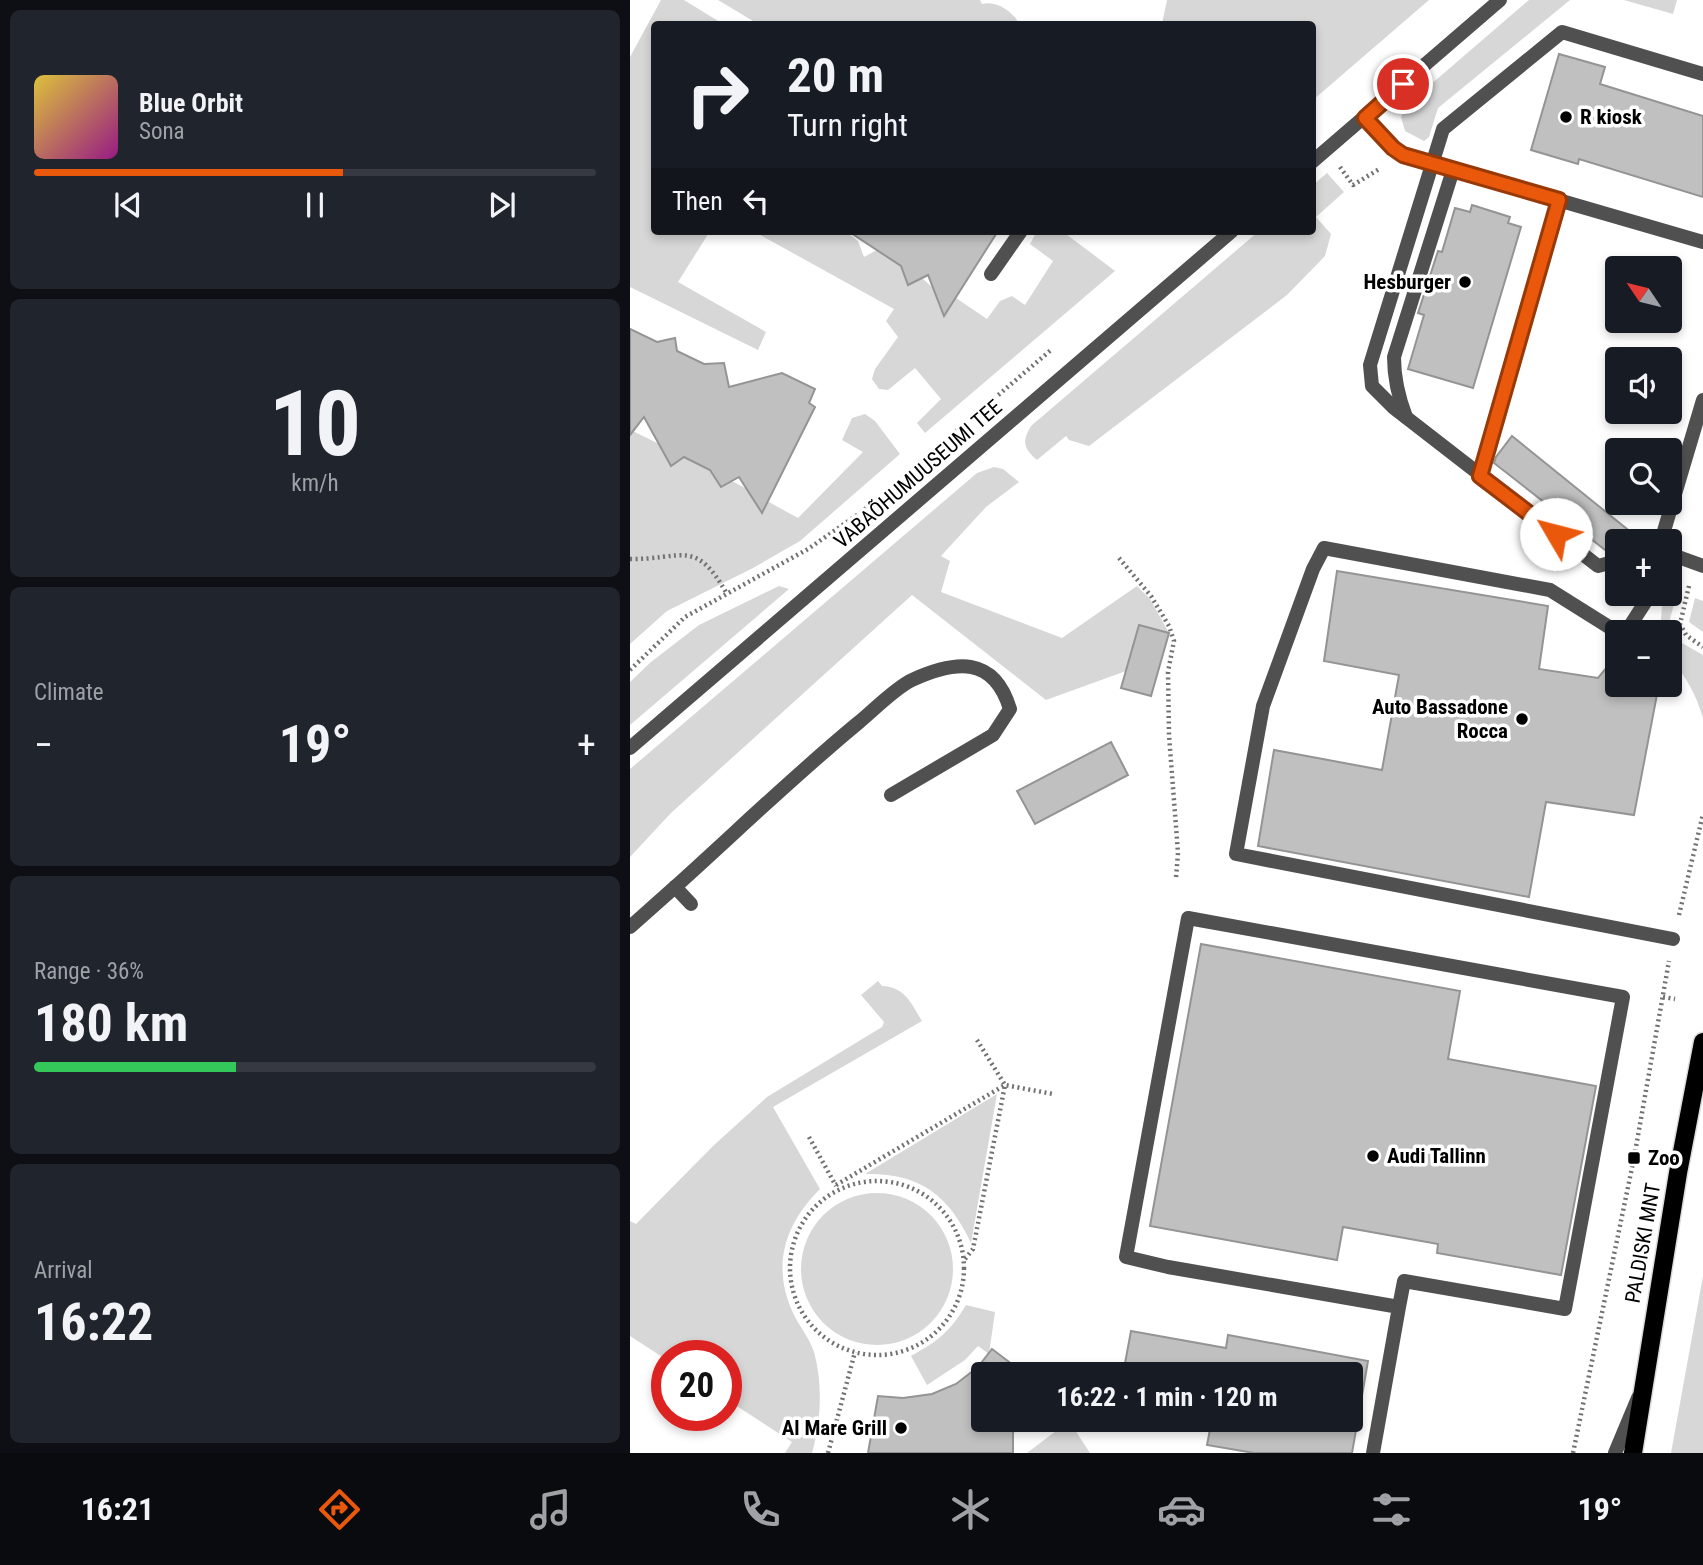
<!DOCTYPE html>
<html lang="en">
<head>
<meta charset="utf-8">
<style>
	body { margin:0; font-family:"Roboto Condensed",sans-serif; background:#20242c; color:#f1f3f6; height:100vh; display:flex; flex-direction:column; font-size:26px; white-space:nowrap }
	* { box-sizing:border-box; margin:0 }
	p { font-size:23px; color:#9ea1a6 }
	.icon { flex:none; width:38px; height:38px; fill:none; stroke:currentColor; stroke-width:2; stroke-linecap:round; stroke-linejoin:round }
	.map { position:relative; flex:1; overflow:hidden }
	.drawer { display:flex; flex-direction:column; gap:10px; padding:10px; background:#0d0f14; width:630px }
	.drawer>* { flex:none }
	.guide { position:absolute; left:21px; top:21px; width:665px; height:214px; border-radius:7px; box-shadow:0 4px 10px #0003; background:#171b24; color:#f1f3f6; overflow:hidden }
	.needle { width:46px; rotate:305deg }
	.tools { position:absolute; left:975px; top:256px; display:grid; gap:14px }
	.tools a { display:grid; place-items:center; width:77px; height:77px; border-radius:7px; background:#171b24; box-shadow:0 4px 10px #0003; font-size:35px }
	.speed { position:absolute; left:21px; top:1340px; display:flex; gap:14px; font-size:35px; font-weight:700; text-align:center }
	.speed>* { display:grid; place-content:center; width:91px; height:91px; border-radius:50%; background:#171b24; box-shadow:0 4px 10px #0003; line-height:1 }
	.speed .limit { border:10px solid #d22; background:#fff; color:#111 }
	.pin { position:absolute; display:grid; place-items:center; width:60px; height:60px; color:#fff; margin:-30px; border:4px solid #fff; border-radius:50%; box-shadow:0 2px 7px #0007 }
	.me { position:absolute; width:77px; margin:-38px; rotate:307deg; stroke-linejoin:round; filter:drop-shadow(0 0 5px #0008) }
	.turn { display:flex; align-items:center; gap:24px; height:147px; padding:0 21px; font-size:32px }
	.turn .icon { width:91px; height:91px; stroke-width:2.5 }
	.turn b { display:block; font-size:49px; line-height:60px }
	.then { display:flex; align-items:center; height:66px; padding:0 21px; background:#0003; gap:14px; font-size:26px }
	.big { font-size:52px; font-weight:700; line-height:1.1 }
	.drawer .card { flex:1; display:flex; flex-direction:column; justify-content:center; gap:10px; min-width:0; padding:0 24px; border-radius:10px; background:#20242c }
	.drawer .dial { align-items:center; gap:0 }
	.dial b { font-size:91px; line-height:1 }
	.song { display:flex; align-items:center; gap:21px }
	.cover { width:84px; height:84px; border-radius:10px; background:linear-gradient(135deg,hsl(50 70% 55%),hsl(310 70% 35%)) }
	.played { height:7px; border-radius:4px; background:linear-gradient(90deg,#ea580c 55%,#363941 55%) }
	.keys { display:flex; justify-content:space-around; direction:ltr }
	.heat { display:flex; justify-content:space-between; align-items:center; font-size:38px; direction:ltr }
	.charge { height:10px; border-radius:5px; background:linear-gradient(90deg,#34c759 36%,#363941 0) }
	.trip { position:absolute; left:341px; top:1362px; width:392px; height:70px; border-radius:7px; background:#171b24; box-shadow:0 4px 10px #0003; font-weight:700; line-height:70px; text-align:center }
	.dock { display:flex; height:112px; justify-content:space-around; align-items:center; background:#090b0e; color:#9ea1a6 }
	.dock .icon { width:49px; height:49px }
	.dock .active { color:#ea580c }
	.dock b { font-size:32px; color:#f1f3f6 }
	main { display:flex; flex:1; min-height:0 }
	.map>svg:first-child { display:block }
</style>
</head>
<body>
<main>
<section class="drawer">
<div class="card">
<div class="song"><i class="cover"></i><div><b>Blue Orbit</b><p>Sona</p></div></div>
<div class="played"></div>
<div class="keys"><svg class="icon" aria-label="previous" viewBox="0 0 24 24"><path d="M18 5L8 12l10 7zM5 5v14"/></svg><svg class="icon" aria-label="pause" viewBox="0 0 24 24"><path d="M8 5v14M16 5v14"/></svg><svg class="icon" aria-label="next" viewBox="0 0 24 24"><path d="M6 5l10 7-10 7zM19 5v14"/></svg></div>
</div>
<div class="card dial"><b>10</b><p>km/h</p></div>
<div class="card"><p>Climate</p>
<div class="heat"><a>−</a><b class="big">19°</b><a>+</a></div>
</div>
<div class="card"><p>Range · 36%</p><b class="big">180 km</b><div class="charge"></div></div>
<div class="card"><p>Arrival</p><b class="big">16:22</b></div>
</section>
<div class="map">
<svg width="1073" height="1453" viewBox="0 0 1073 1453">
	<rect width="100%" height="100%" fill="#fff"/>
	<g fill="#d7d7d7">
		<path d="M31,0h23l39,24h-69v207h56l-32,51 88,50 -8,18 -128,-63v-230z"/>
		<path d="M88,0h262l2,4c14,-4 32,8 37,20h-261z"/>
		<path d="M537,0h262l-116,100 -1,-76h-150z"/>
		<path d="M899,0h41l-132,108 -9,29 -5,4 -19,-10 -4,-14 7,-13z"/>
		<path d="M994,0h53l-4,14z"/>
		<path d="M697,173l17,19 -28,25 15,17 -6,22 -38,39 -198,151 -20,-6 -3,-4 -29,24c-14,-12 -15,-19 -6,-34l228,-195h53l1,-46z"/>
		<path d="M123,231h92l13,10 6,16 13,-7 24,16 7,19 14,-7 11,10 23,10 31,21 13,-18 12,-5 13,9 28,-44 -23,-17 7,-13h25l53,40 -190,162 -8,-10 24,-24 -26,-31 -27,22 -9,-1 -7,-10 3,-10 23,-32 -12,-16 8,-12z"/>
		<path d="M235,414l10,7 25,33 -100,87 -47,27 -86,43 -37,33v-209l3,-4 26,13 12,22 13,-9 26,13 11,17 11,-6 15,8 11,17 9,-5 31,17 65,-66 -21,-12 10,-22z"/>
		<path d="M364,467l9,2 16,13 -33,25 -45,49 9,5 -9,31 121,46 75,-52 13,13 19,34 -30,-8 -13,46 -80,29 -134,-105 -241,218 -41,44v-88l347,-296z"/>
		<path d="M149,586l10,3 -159,136v-43l21,-20 48,-37z"/>
		<path d="M1040,587l6,1c1,16 -8,28 -7,44h-9l3,-38 7,-1z"/>
		<path d="M1065,598l8,3v31l-14,-10z"/>
		<path d="M1040,633l5,6 28,16v63c-7,-23 -16,-41 -33,-59z"/>
		<path d="M248,981l4,5c23,1 29,17 40,35l-149,86 47,82c-36,36 -49,78 -26,126 6,12 16,24 20,37 9,33 7,68 -2,101h-27l7,-11 -66,-43v-43h-59v4l-37,-24v-115l6,3 77,-78 54,-49 115,-70 2,-5 -23,-27z"/>
		<path d="M367,1094l-26,149c-23,-49 -52,-70 -106,-69z"/>
		<circle cx="247" cy="1269" r="76"/>
		<path d="M1073,1276v177h-32z"/>
		<path d="M336,1305l29,7 -6,42 -11,-8 -13,14 -38,25 -16,-29c27,-15 39,-24 55,-51z"/>
		<path d="M439,1421l21,32h-63z"/>
	</g>
	<g fill="#c0c0c0" stroke="#949494" stroke-width="2">
		<path d="M929,54l46,13 -5,17 103,32v81l-124,-38 -1,5 -47,-14z"/>
		<path d="M842,205l38,12 -2,6 13,4 -48,161 -65,-19 16,-54 -6,-2 20,-62 4,1 13,-44 15,4z"/>
		<path d="M218,231h150l-54,85 -16,-41 -20,10 -7,-19z"/>
		<path d="M0,329l27,13 18,-4 2,13 27,13 20,-1 5,24 53,-14 33,16 -6,14 6,4 -53,106 -23,-36 -18,10 -11,-17 -26,-13 -13,9 -27,-49 -14,18z"/>
		<path d="M882,436l115,93 -18,24 -115,-90 2,-6z"/>
		<path d="M707,571l211,35 -9,63 59,9 19,-23v29h42l-25,131 -88,-13 -17,95 -271,-51 16,-96 108,20 17,-95 -75,-14z"/>
		<path d="M509,625l30,8 -18,63 -30,-8z"/>
		<path d="M481,742l17,33 -93,49 -18,-33z"/>
		<path d="M571,944l259,47 -12,68 148,27 -35,189 -124,-22 1,-9 -95,-17 -6,33 -187,-34z"/>
		<path d="M501,1331l95,17 2,-13 140,26 -16,92h-98l-47,-8 5,-26h139v-45h-228z"/>
		<path d="M362,1349l33,25h-41v45h34l-5,14v20h-145l10,-57 25,2 29,-4 24,-10 22,-17z"/>
	</g>
	<g fill="none" stroke-linecap="round" stroke-linejoin="round">
		<defs>
			<path id="primary" d="M1003,1453l45,-280 25,-131"/>
		</defs>
		<use href="#primary" stroke="#dbdbdb" stroke-width="21"/>
		<g stroke="#727272" stroke-width="4.5" stroke-dasharray="2 3.5" stroke-linecap="butt">
			<path d="M710,167l13,18 28,-17"/>
			<path d="M489,558l32,38 18,30 5,15 -6,31 1,63 9,118 -2,25"/>
			<path d="M0,559c52,1 65,-22 97,35"/>
			<path d="M1059,586l-9,38 6,11 17,12"/>
			<path d="M0,670l55,-53 123,-68 52,-36 191,-163"/>
			<path d="M1049,915l24,-101"/>
			<path d="M1033,997l12,2"/>
			<path d="M179,1137l27,49"/>
			<circle cx="247" cy="1268" r="87"/>
			<path d="M206,1185l169,-100 48,9"/>
			<path d="M335,1259l8,-10 32,-164 -28,-45"/>
			<path d="M198,1453l27,-101"/>
			<path d="M943,1453l61,-295 35,-197"/>
		</g>
		<g stroke="#505050" stroke-width="14">
			<path d="M735,118l28,30 10,7 300,87"/>
			<path d="M361,274l30,-43"/>
			<path d="M776,417c-8,-21 -12,-39 -12,-60l59,-187"/>
			<path d="M850,476l79,-276"/>
			<path d="M1031,541l42,-141"/>
			<path d="M1040,554l33,12"/>
			<path d="M987,561l-19,5 -204,-158 -22,-22 -2,-21 73,-236 119,-97 141,42"/>
			<path d="M987,632l-67,-42 -226,-42 -11,21 -50,137 -27,148 437,85"/>
			<path d="M996,632l20,-31 1,-8"/>
			<path d="M61,904l-16,-17c61,-55 120,-112 183,-164 16,-13 37,-35 54,-43 44,-20 82,-24 98,29l-17,26 -102,60"/>
			<path d="M0,927l45,-40"/>
			<path d="M743,1453l26,-146 -231,-40 -42,-10 62,-339 435,79 -58,312 -161,-28 -5,26"/>
		</g>
		<path stroke="#505050" stroke-width="14" d="M985,1453l23,-55"/>
		<g stroke="#505050" stroke-width="14">
			<path d="M682,162l188,-162"/>
			<path d="M0,748l602,-517"/>
		</g>
		<use href="#primary" stroke="#000" stroke-width="18"/>
	</g>
	<g fill="none" stroke-linecap="round" stroke-linejoin="round">
		<defs>
			<path id="route" d="M773,84l-38,34 28,30 10,7 156,45 -79,276 76,58"/>
		</defs>
		<use href="#route" stroke="#983908" stroke-width="18"/>
		<use href="#route" stroke="#ea580c" stroke-width="12"/>
	</g>
	<g fill="#000" stroke="#fff" stroke-width="2.5">
		<circle cx="936" cy="117" r="7"/>
		<circle cx="835" cy="282" r="7"/>
		<circle cx="892" cy="719" r="7"/>
		<circle cx="743" cy="1156" r="7"/>
		<rect x="997" y="1151" width="14" height="14" rx="3.5"/>
		<circle cx="271" cy="1428" r="7"/>
	</g>
	<g text-anchor="middle" dominant-baseline="central" stroke-width="7" stroke-linejoin="round" paint-order="stroke">
		<g font-size="21" font-weight="bold" fill="#000" stroke="#fff" text-anchor="start">
			<text x="950" y="117">R kiosk</text>
			<text x="821" y="282" text-anchor="end">Hesburger</text>
			<text x="878" y="707" text-anchor="end">Auto Bassadone<tspan x="878" dy="24">Rocca</tspan></text>
			<text x="757" y="1156">Audi Tallinn</text>
			<text x="1018" y="1158">Zoo</text>
			<text x="257" y="1428" text-anchor="end">Al Mare Grill</text>
		</g>
		<g font-size="21" fill="#000" stroke="#fff">
			<text transform="translate(288 474) rotate(-41)">VABAÕHUMUUSEUMI TEE</text>
			<text transform="translate(1013 1243) rotate(-80)">PALDISKI MNT</text>
		</g>
	</g>
</svg>
<div class="tools">
<a><svg class="needle" viewBox="-14 -14 28 28"><path d="M0-13l5 13h-10z" fill="#e53935"/><path d="M0 13l5-13h-10z" fill="#9ea1a6"/></svg></a>
<a><svg class="icon" aria-label="sound" viewBox="0 0 24 24"><path d="M4 9h4l5-4v14l-5-4H4zM17 9q2 3 0 6"/></svg></a>
<a><svg class="icon" aria-label="search" viewBox="0 0 24 24"><circle cx="10" cy="10" r="6"/><path d="M15 15l6 6"/></svg></a>
<a>+</a>
<a>−</a>
</div>
<div class="speed"><div class="limit">20</div></div>
<div class="pin" style="left:773px;top:84px;background:#d93025"><svg class="icon" aria-label="arrive" viewBox="0 0 24 24"><path d="M6 21V4h12l-3 4 3 4H6"/></svg></div>
<svg class="me" style="left:926px;top:534px" viewBox="-20 -20 40 40"><circle r="19" fill="#fff"/><path d="M0-13L10 11 0 6-10 11z" fill="#ea580c"/></svg>
<div class="trip">16:22 · 1 min · 120 m</div>
<div class="guide">
<div class="turn"><svg class="icon" aria-label="right" viewBox="0 0 24 24"><path d="M7 20v-9h11M14 6l5 5-5 5"/></svg><div><b>20 m</b>Turn right</div></div>
<div class="then">Then<svg class="icon" aria-label="left" viewBox="0 0 24 24"><path d="M17 20v-9H6M10 6l-5 5 5 5"/></svg></div>
</div>
</div>
</main>
<nav class="dock">
<b>16:21</b>
<svg class="icon active" aria-label="directions" viewBox="0 0 24 24"><path d="M12 3l9 9-9 9-9-9zM9 14v-3h6M13 9l2 2-2 2"/></svg>
<svg class="icon" aria-label="music" viewBox="0 0 24 24"><path d="M9 18V5l10-2v13"/><circle cx="6" cy="18" r="3"/><circle cx="16" cy="16" r="3"/></svg>
<svg class="icon" aria-label="phone" viewBox="0 0 24 24"><path d="M5 4h4l2 5-3 2q2 4 5 5l2-3 5 2v4C11 20 4 13 5 4z"/></svg>
<svg class="icon" aria-label="climate" viewBox="0 0 24 24"><path d="M12 3v18M4 7l16 10M4 17L20 7"/></svg>
<svg class="icon" aria-label="car" viewBox="0 0 24 24"><path d="M5 17H2v-5l4-1 3-4h7l3 4 3 1v5h-3M9 17h6M6 11h13"/><circle cx="7" cy="17" r="2"/><circle cx="17" cy="17" r="2"/></svg>
<svg class="icon" aria-label="filters" viewBox="0 0 24 24"><path d="M4 7h16M4 17h16"/><circle cx="9" cy="7" r="2"/><circle cx="15" cy="17" r="2"/></svg>
<b>19°</b>
</nav>
</body>
</html>
